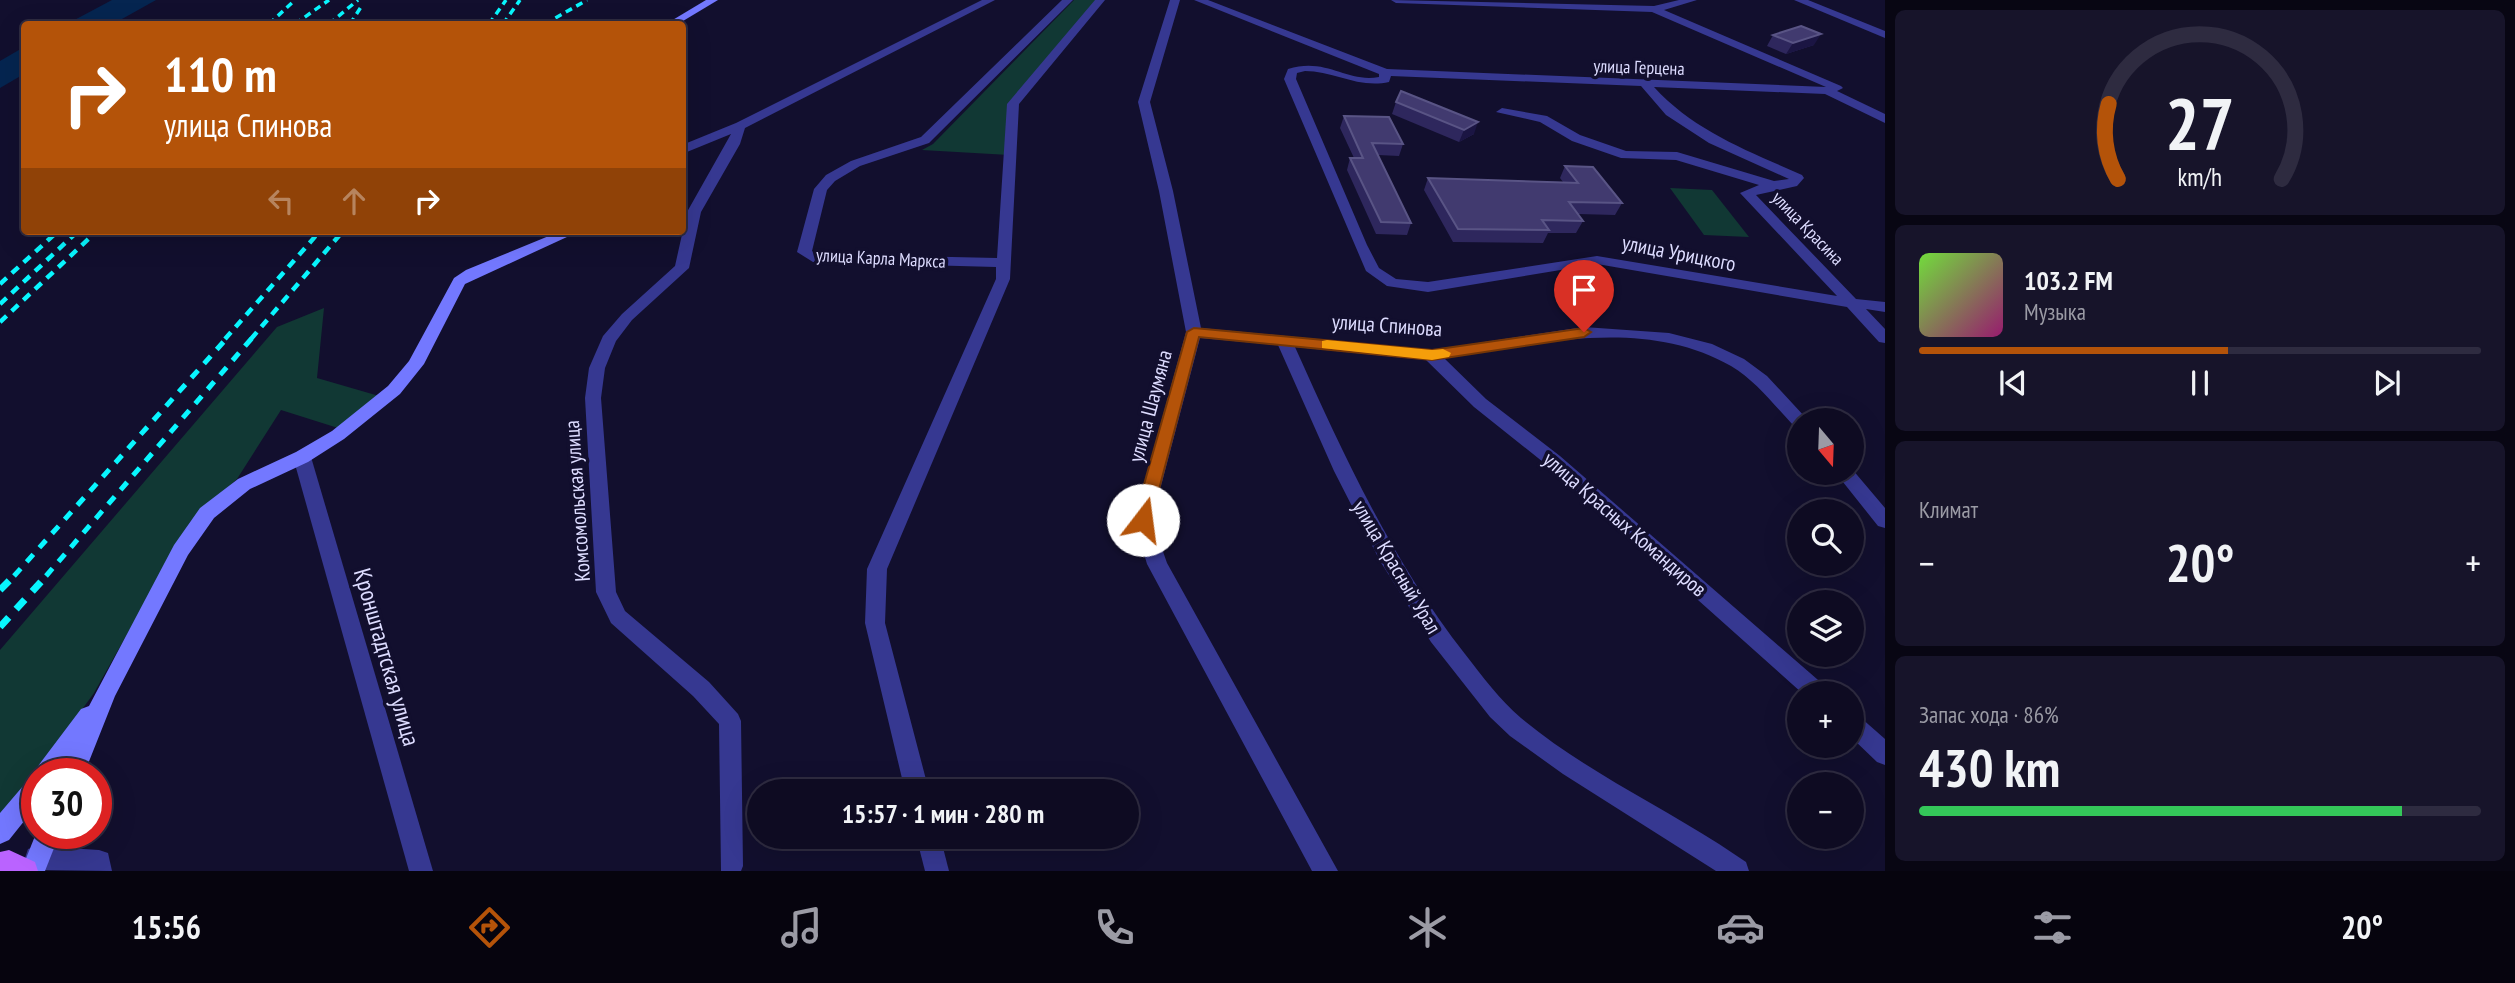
<!DOCTYPE html>
<html lang="ru">
<head>
<meta charset="utf-8">
<style>
	body { margin:0; font-family:"PT Sans Narrow",sans-serif; background:#17142a; color:#f1f3f6; height:100vh; display:flex; flex-direction:column; font-size:26px; white-space:nowrap }
	* { box-sizing:border-box; margin:0 }
	p { font-size:23px; color:#9b9ba5 }
	.icon { flex:none; width:38px; height:38px; fill:none; stroke:currentColor; stroke-width:2; stroke-linecap:round; stroke-linejoin:round }
	.map { position:relative; flex:1; overflow:hidden }
	.side { display:flex; flex-direction:column; gap:10px; padding:10px; background:#080613; width:630px }
	.side>* { flex:none }
	.banner { position:absolute; left:21px; top:21px; width:665px; height:214px; border-radius:7px; box-shadow:0 7px 28px #0002,0 0 0 2px #2e2b40; background:#b45309; color:#fff; overflow:hidden }
	.needle { width:46px; rotate:161deg }
	.fabs { position:absolute; left:1787px; top:408px; display:grid; gap:14px }
	.fabs a { display:grid; place-items:center; width:77px; height:77px; border-radius:50%; background:#0e0b22; box-shadow:0 7px 28px #0002,0 0 0 2px #2e2b40; font-size:35px }
	.speed { position:absolute; left:21px; top:758px; display:flex; gap:14px; font-size:35px; font-weight:700; text-align:center }
	.speed>* { display:grid; place-content:center; width:91px; height:91px; border-radius:50%; background:#0e0b22; box-shadow:0 7px 28px #0002,0 0 0 2px #2e2b40; line-height:1 }
	.speed .limit { border:10px solid #d22; background:#fff; color:#111 }
	.pin { position:absolute; display:grid; place-items:center; width:60px; height:60px; color:#fff; margin:-72px -30px; border-radius:50% 50% 50% 0; rotate:-45deg; box-shadow:0 0 7px #0007 }
	.pin .icon { rotate:45deg }
	.me { position:absolute; width:77px; margin:-38px; rotate:15deg; stroke-linejoin:round; filter:drop-shadow(0 0 5px #0008) }
	.turn { display:flex; align-items:center; gap:24px; height:147px; padding:0 28px; font-size:32px }
	.turn .icon { width:91px; height:91px; stroke-width:2.5 }
	.turn b { display:block; font-size:49px; line-height:60px }
	.lanes { display:flex; align-items:center; height:66px; padding:0 28px; background:#0003; justify-content:center; gap:35px; direction:ltr }
	.lanes .off { opacity:.35 }
	.big { font-size:52px; font-weight:600; line-height:1.1 }
	.side .tile { flex:1; display:flex; flex-direction:column; justify-content:center; gap:10px; min-width:0; padding:0 24px; border-radius:10px; background:#17142a }
	.side .dial { align-items:center; gap:0 }
	.dial svg { height:182px; overflow:visible; fill:none; stroke:#2e2b40; stroke-width:7; stroke-linecap:round; text-anchor:middle }
	.dial text { fill:#f1f3f6; stroke:none }
	.song { display:flex; align-items:center; gap:21px }
	.cover { width:84px; height:84px; border-radius:10px; background:linear-gradient(135deg,hsl(100 70% 55%),hsl(320 70% 35%)) }
	.played { height:7px; border-radius:4px; background:linear-gradient(90deg,#b45309 55%,#2e2b40 55%) }
	.keys { display:flex; justify-content:space-around; direction:ltr }
	.heat { display:flex; justify-content:space-between; align-items:center; font-size:38px; direction:ltr }
	.charge { height:10px; border-radius:5px; background:linear-gradient(90deg,#34c759 86%,#2e2b40 0) }
	.trip { position:absolute; left:747px; top:779px; width:392px; height:70px; border-radius:35px; background:#0e0b22; box-shadow:0 7px 28px #0002,0 0 0 2px #2e2b40; font-weight:600; line-height:70px; text-align:center }
	.menu { display:flex; height:112px; justify-content:space-around; align-items:center; background:#06040e; color:#9b9ba5 }
	.menu .icon { width:49px; height:49px }
	.menu .active { color:#b45309 }
	.menu b { font-size:32px; color:#f1f3f6 }
	main { display:flex; flex:1; min-height:0 }
	.map>svg:first-child { display:block }
</style>
</head>
<body>
<main>
<div class="map">
<svg width="1885" height="871" viewBox="0 0 1885 871">
	<rect width="100%" height="100%" fill="#120f2e"/>
	<g fill="#113834">
		<path d="M1074,0h24l-83,96 -6,59 -87,-5 11,-6z"/>
		<path d="M1670,188l42,2 37,47 -45,-2z"/>
		<path d="M324,308l-7,70 62,18 -41,32 -57,-18 -44,69 -47,43 -96,171 -94,129v-172l277,-323z"/>
	</g>
	<g fill="#052550">
		<path d="M112,0h44l-43,24h-46z"/>
		<path d="M24,47v27l-24,14v-27z"/>
	</g>
	<g fill="none" stroke-linecap="round" stroke-linejoin="round">
		<g fill="#363891" fill-rule="evenodd">
			<path d="M982,0h13l-250,128 -5,16 -39,68 -12,56 -57,52 -16,21 -11,27 -4,30 15,194 9,19 84,71 29,32 3,7 2,145 -2,5h-20l-2,-147 -26,-28 -82,-73 -15,-31 -11,-194 4,-30 14,-32 19,-22 53,-48 12,-54 44,-78 -49,20v-9l54,-22z"/>
			<path d="M1062,0h11l-144,143 -69,23 -25,15 -8,9 -15,61 4,3 181,4 10,-154 88,-104h10l-86,104 -9,175 -123,290 -2,54 44,168h-24l-40,-168 2,-54 129,-290v-12l-183,-5 -16,-10 17,-63 12,-14 25,-14 70,-24z"/>
			<path d="M1170,0h10l-30,102 23,89 28,137 230,22 153,-23 85,6 43,11 32,15 23,17 38,41 2,3h-8v7l-6,-2c-19,-20 -37,-44 -62,-59 -87,-50 -194,-22 -287,-8l42,41 74,57 265,230 3,7h-26l-254,-227 -74,-59 -48,-47 -131,-13c48,107 97,214 170,307 17,22 35,46 56,64 60,50 132,84 198,126l27,18 3,9h-33l-153,-97 -53,-38 -20,-19 -59,-75 -51,-81 -46,-90 -56,-126 -78,-7 -48,182 15,43 171,308h-26l-165,-307 -13,-44 52,-188 -27,-141 -21,-89z"/>
			<path d="M1194,0h14l179,69 439,18 -174,-75 -256,-9 -5,-3 263,6 25,-6h18l-33,10 177,76 2,2 -6,3 48,23v9l-60,-29 -171,-7c40,44 94,64 148,88l2,3 -7,8 -41,9 100,104 29,3v10l-19,-3 19,20v14l-6,-1 -32,-35 -250,-43 -169,28 -41,-6 -21,-15 -82,-192 4,-10c39,-12 58,14 91,8v-3zM1305,71c29,0 54,18 84,11l2,-6 250,10 25,29 43,28 80,36 -15,2 -97,-29 -51,-1 -46,-16 -33,-19 -45,-8 -6,4 44,10 32,19 49,17 55,2 83,25 -19,8 97,103 -240,-40 -169,26 -32,-3 -17,-11 -12,-23 -71,-166 1,-6z"/>
			<path d="M1794,0h14l77,31v7z"/>
			<path d="M302,451l9,6 122,414h-24l-116,-414z"/>
			<path d="M1852,469l33,39v20l-7,-2 -43,-54h17z"/>
			<path d="M1852,714l8,3 25,22v26l-8,-3 -25,-24z"/>
			<path d="M916,836h24l9,35h-24z"/>
			<path d="M37,846l62,4 9,3 4,18 -75,-1 -9,-3 -3,-9 3,-9z"/>
		</g>
		<g fill="#7378ff" fill-rule="evenodd">
			<path d="M706,0h12l-40,24h-12z"/>
			<path d="M561,231h19l-115,53 -41,80 -24,30 -56,45 -36,23 -58,27 -36,29 -26,37 -73,141 -31,78h-47v31l-28,35 -9,4v-31l29,-34 6,-3 3,-10 43,-57 8,-3 85,-161 26,-37 38,-29 58,-27 36,-21 56,-45 21,-25 45,-83 12,-8z"/>
			<path d="M37,831l23,2 -15,38h-24z"/>
		</g>
		<path fill="#ba63ff" fill-rule="evenodd" d="M9,850l26,12 3,9h-38v-19z"/>
		<g stroke="#08f6ff" stroke-width="3.5" stroke-dasharray="7 5" stroke-linecap="butt">
			<path d="M269,24l26,-24"/>
			<path d="M295,24l34,-24"/>
			<path d="M329,24l29,-24"/>
			<path d="M350,24l11,-17"/>
			<path d="M489,24l17,-24"/>
			<path d="M503,24l17,-24"/>
			<path d="M545,24l42,-24"/>
		</g>
		<g stroke="#08f6ff" stroke-width="4.5" stroke-dasharray="9 7" stroke-linecap="butt">
			<path d="M0,284l58,-53"/>
			<path d="M0,304l78,-73"/>
			<path d="M0,322l97,-91"/>
			<path d="M225,339l95,-108"/>
			<path d="M251,339l92,-108"/>
		</g>
		<g stroke="#08f6ff" stroke-width="5" stroke-dasharray="10 9" stroke-linecap="butt">
			<path d="M14,576l213,-238"/>
			<path d="M46,576l206,-238"/>
		</g>
		<g stroke="#08f6ff" stroke-width="7" stroke-dasharray="13 11" stroke-linecap="butt">
			<path d="M0,590l16,-16"/>
			<path d="M0,627l48,-53"/>
		</g>
	</g>
	<g fill="#2e275d">
		<path d="M1773,35l41,10 -28,9 -19,-8z"/>
		<path d="M1396,102l78,32 -15,8 -67,-28z"/>
		<path d="M1344,116l59,28 -4,12 -21,-1 33,68 -4,12 -31,-1 -29,-64 3,-12h4l-14,-30z"/>
		<path d="M1565,166l57,37 -7,12 -37,-1 5,7 -7,12h-28l-5,10 -90,-1 -29,-52 4,-12 135,4 -3,-4z"/>
	</g>
	<g fill="#1b1543">
		<path d="M1821,34l-7,11 -28,9 7,-11z"/>
		<path d="M1478,122l-4,12 -15,8 5,-12z"/>
	</g>
	<g fill="#413a6f" stroke="#595485" stroke-width="2">
		<path d="M1801,26l20,8 -28,9 -20,-8z"/>
		<path d="M1401,91l77,31 -14,8 -68,-28z"/>
		<path d="M1344,116l45,1 14,27 -31,-1 39,80 -30,-1 -31,-64h13z"/>
		<path d="M1565,166l28,1 29,36 -53,-1 14,19 -41,-1 7,10 -91,-1 -30,-51 150,5z"/>
	</g>
	<path fill="#b45309" stroke="#753606" stroke-width="2" d="M1194,328l238,22 152,-22 7,4 -7,5 -152,23 -233,-23 -48,183 -8,6 -9,-6 53,-188z"/>
	<path fill="#f59e0b" d="M1327,340l105,10 11,-1 8,4 -2,4 -17,3 -110,-12v-7z"/>
	<g text-anchor="middle" dominant-baseline="central" stroke-width="7" stroke-linejoin="round" paint-order="stroke">
		<g font-size="18" fill="#dddcff" stroke="#120f2e">
			<text transform="translate(1639 67) rotate(2)">улица Герцена</text>
			<text transform="translate(1808 228) rotate(46)">улица Красина</text>
			<text transform="translate(881 258) rotate(3)">улица Карла Маркса</text>
		</g>
		<g font-size="21" fill="#dddcff" stroke="#120f2e">
			<text transform="translate(1679 253) rotate(11)">улица Урицкого</text>
			<text transform="translate(1387 325) rotate(4)">улица Спинова</text>
			<text transform="translate(1150 406) rotate(-75)">улица Шаумяна</text>
			<text transform="translate(577 501) rotate(-94)">Комсомольская улица</text>
			<text transform="translate(1625 524) rotate(41)">улица Красных Командиров</text>
			<text transform="translate(1397 567) rotate(59)">улица Красный Урал</text>
		</g>
		<g font-size="24" fill="#dddcff" stroke="#120f2e">
			<text transform="translate(387 657) rotate(74)">Кронштадтская улица</text>
		</g>
	</g>
</svg>
<div class="fabs">
<a><svg class="needle" viewBox="-14 -14 28 28"><path d="M0-13l5 13h-10z" fill="#e53935"/><path d="M0 13l5-13h-10z" fill="#9b9ba5"/></svg></a>
<a><svg class="icon" aria-label="search" viewBox="0 0 24 24"><circle cx="10" cy="10" r="6"/><path d="M15 15l6 6"/></svg></a>
<a><svg class="icon" aria-label="layers" viewBox="0 0 24 24"><path d="M12 4l9 5-9 5-9-5zM3 14l9 5 9-5"/></svg></a>
<a>+</a>
<a>−</a>
</div>
<div class="speed"><div class="limit">30</div></div>
<div class="pin" style="left:1584px;top:332px;background:#d93025"><svg class="icon" aria-label="arrive" viewBox="0 0 24 24"><path d="M6 21V4h12l-3 4 3 4H6"/></svg></div>
<svg class="me" style="left:1143px;top:520px" viewBox="-20 -20 40 40"><circle r="19" fill="#fff"/><path d="M0-13L10 11 0 6-10 11z" fill="#b45309"/></svg>
<div class="trip">15:57 · 1 мин · 280 m</div>
<div class="banner">
<div class="turn"><svg class="icon" aria-label="right" viewBox="0 0 24 24"><path d="M7 20v-9h11M14 6l5 5-5 5"/></svg><div><b>110 m</b>улица Спинова</div></div>
<div class="lanes"><svg class="icon off" aria-label="left" viewBox="0 0 24 24"><path d="M17 20v-9H6M10 6l-5 5 5 5"/></svg><svg class="icon off" aria-label="ahead" viewBox="0 0 24 24"><path d="M12 20V5M6 11l6-6 6 6"/></svg><svg class="icon" aria-label="right" viewBox="0 0 24 24"><path d="M7 20v-9h11M14 6l5 5-5 5"/></svg></div>
</div>
</div>
<section class="side">
<div class="tile dial"><svg viewBox="0 0 100 80">
<path d="M14 69A42 42 0 1 1 86 69"/>
<path d="M14 69A42 42 0 0 1 10 36" stroke="#b45309"/>
<text x="50" y="56" font-size="32" font-weight="700">27</text>
<text x="50" y="72" font-size="11">km/h</text>
</svg></div>
<div class="tile">
<div class="song"><i class="cover"></i><div><b>103.2 FM</b><p>Музыка</p></div></div>
<div class="played"></div>
<div class="keys"><svg class="icon" aria-label="previous" viewBox="0 0 24 24"><path d="M18 5L8 12l10 7zM5 5v14"/></svg><svg class="icon" aria-label="pause" viewBox="0 0 24 24"><path d="M8 5v14M16 5v14"/></svg><svg class="icon" aria-label="next" viewBox="0 0 24 24"><path d="M6 5l10 7-10 7zM19 5v14"/></svg></div>
</div>
<div class="tile"><p>Климат</p>
<div class="heat"><a>−</a><b class="big">20°</b><a>+</a></div>
</div>
<div class="tile"><p>Запас хода · 86%</p><b class="big">430 km</b><div class="charge"></div></div>
</section>
</main>
<nav class="menu">
<b>15:56</b>
<svg class="icon active" aria-label="directions" viewBox="0 0 24 24"><path d="M12 3l9 9-9 9-9-9zM9 14v-3h6M13 9l2 2-2 2"/></svg>
<svg class="icon" aria-label="music" viewBox="0 0 24 24"><path d="M9 18V5l10-2v13"/><circle cx="6" cy="18" r="3"/><circle cx="16" cy="16" r="3"/></svg>
<svg class="icon" aria-label="phone" viewBox="0 0 24 24"><path d="M5 4h4l2 5-3 2q2 4 5 5l2-3 5 2v4C11 20 4 13 5 4z"/></svg>
<svg class="icon" aria-label="climate" viewBox="0 0 24 24"><path d="M12 3v18M4 7l16 10M4 17L20 7"/></svg>
<svg class="icon" aria-label="car" viewBox="0 0 24 24"><path d="M5 17H2v-5l4-1 3-4h7l3 4 3 1v5h-3M9 17h6M6 11h13"/><circle cx="7" cy="17" r="2"/><circle cx="17" cy="17" r="2"/></svg>
<svg class="icon" aria-label="filters" viewBox="0 0 24 24"><path d="M4 7h16M4 17h16"/><circle cx="9" cy="7" r="2"/><circle cx="15" cy="17" r="2"/></svg>
<b>20°</b>
</nav>
</body>
</html>
